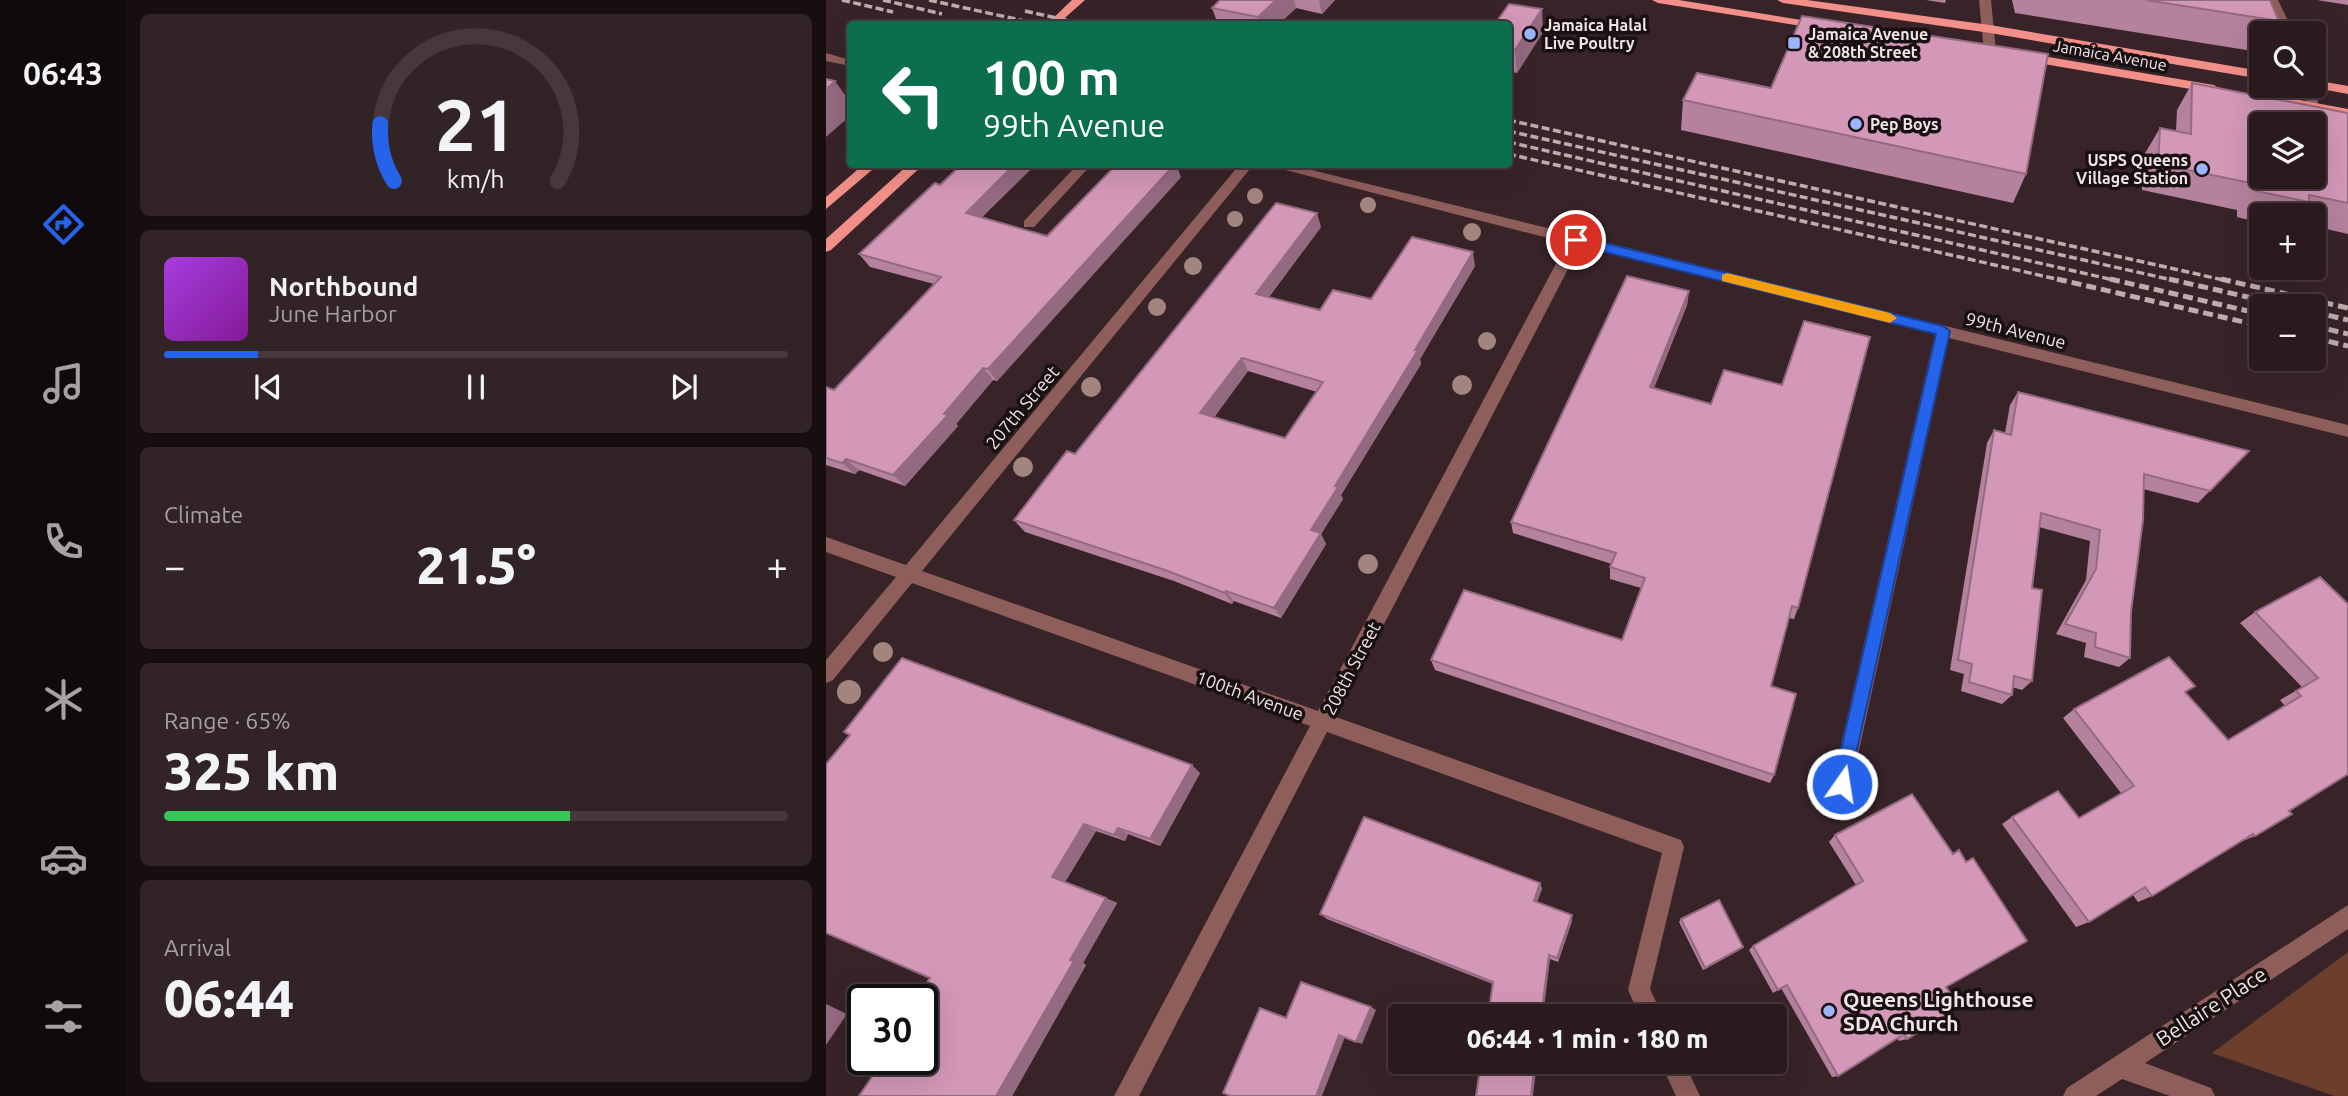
<!DOCTYPE html>
<html lang="en">
<head>
<meta charset="utf-8">
<style>
	body { margin:0; font-family:Ubuntu,sans-serif; background:#322327; color:#f1f3f6; height:100vh; display:flex; flex-direction:column; font-size:26px; white-space:nowrap }
	* { box-sizing:border-box; margin:0 }
	p { font-size:23px; color:#a5a1a4 }
	.icon { flex:none; width:38px; height:38px; fill:none; stroke:currentColor; stroke-width:2; stroke-linecap:round; stroke-linejoin:round }
	.map { position:relative; flex:1; overflow:hidden }
	.details { display:flex; flex-direction:column; gap:14px; padding:14px; background:#170e10; width:700px }
	.details>* { flex:none }
	.guide { position:absolute; left:21px; top:21px; width:665px; height:147px; border-radius:7px; box-shadow:0 7px 28px #0002,0 0 0 2px #46383c; background:#0b6e4f; color:#fff; overflow:hidden }
	.buttons { position:absolute; left:1423px; top:21px; display:grid; gap:14px }
	.buttons a { display:grid; place-items:center; width:77px; height:77px; border-radius:7px; background:#2a1a1e; box-shadow:0 7px 28px #0002,0 0 0 2px #46383c; font-size:35px }
	.speed { position:absolute; left:21px; top:984px; display:flex; gap:14px; font-size:35px; font-weight:700; text-align:center }
	.speed>* { display:grid; place-content:center; width:91px; height:91px; border-radius:50%; background:#2a1a1e; box-shadow:0 7px 28px #0002,0 0 0 2px #46383c; line-height:1 }
	.speed .limit { border:4px solid #111; border-radius:10px; background:#fff; color:#111 }
	.pin { position:absolute; display:grid; place-items:center; width:60px; height:60px; color:#fff; margin:-30px; border:4px solid #fff; border-radius:50%; box-shadow:0 2px 7px #0007 }
	.me { position:absolute; width:77px; margin:-38px; rotate:13deg; stroke-linejoin:round; filter:drop-shadow(0 0 5px #0008) }
	.turn { display:flex; align-items:center; gap:24px; height:147px; padding:0 21px; font-size:32px }
	.turn .icon { width:91px; height:91px; stroke-width:2.5 }
	.turn b { display:block; font-size:49px; line-height:60px }
	.big { font-size:52px; font-weight:800; line-height:1.1 }
	.details .tile { flex:1; display:flex; flex-direction:column; justify-content:center; gap:10px; min-width:0; padding:0 24px; border-radius:10px; background:#322327 }
	.details .dial { align-items:center; gap:0 }
	.dial svg { height:182px; overflow:visible; fill:none; stroke:#46383c; stroke-width:7; stroke-linecap:round; text-anchor:middle }
	.dial text { fill:#f1f3f6; stroke:none }
	.song { display:flex; align-items:center; gap:21px }
	.cover { width:84px; height:84px; border-radius:10px; background:linear-gradient(135deg,hsl(280 70% 55%),hsl(290 70% 35%)) }
	.played { height:7px; border-radius:4px; background:linear-gradient(90deg,#2563eb 15%,#46383c 15%) }
	.keys { display:flex; justify-content:space-around; direction:ltr }
	.heat { display:flex; justify-content:space-between; align-items:center; font-size:38px; direction:ltr }
	.charge { height:10px; border-radius:5px; background:linear-gradient(90deg,#34c759 65%,#46383c 0) }
	.trip { position:absolute; left:562px; top:1004px; width:399px; height:70px; border-radius:7px; background:#2a1a1e; box-shadow:0 7px 28px #0002,0 0 0 2px #46383c; font-weight:800; line-height:70px; text-align:center }
	main { display:flex; flex:1; min-height:0 }
	.dock { display:flex; flex-direction:column; width:126px; justify-content:space-around; align-items:center; background:#110a0c; color:#a5a1a4 }
	.dock .icon { width:49px; height:49px }
	.dock .on { color:#2563eb }
	.dock b { font-size:32px; color:#f1f3f6 }
	.map>svg:first-child { display:block }
</style>
</head>
<body>
<main>
<nav class="dock">
<b>06:43</b>
<svg class="icon on" aria-label="directions" viewBox="0 0 24 24"><path d="M12 3l9 9-9 9-9-9zM9 14v-3h6M13 9l2 2-2 2"/></svg>
<svg class="icon" aria-label="music" viewBox="0 0 24 24"><path d="M9 18V5l10-2v13"/><circle cx="6" cy="18" r="3"/><circle cx="16" cy="16" r="3"/></svg>
<svg class="icon" aria-label="phone" viewBox="0 0 24 24"><path d="M5 4h4l2 5-3 2q2 4 5 5l2-3 5 2v4C11 20 4 13 5 4z"/></svg>
<svg class="icon" aria-label="climate" viewBox="0 0 24 24"><path d="M12 3v18M4 7l16 10M4 17L20 7"/></svg>
<svg class="icon" aria-label="car" viewBox="0 0 24 24"><path d="M5 17H2v-5l4-1 3-4h7l3 4 3 1v5h-3M9 17h6M6 11h13"/><circle cx="7" cy="17" r="2"/><circle cx="17" cy="17" r="2"/></svg>
<svg class="icon" aria-label="filters" viewBox="0 0 24 24"><path d="M4 7h16M4 17h16"/><circle cx="9" cy="7" r="2"/><circle cx="15" cy="17" r="2"/></svg>
</nav>
<section class="details">
<div class="tile dial"><svg viewBox="0 0 100 80">
<path d="M14 69A42 42 0 1 1 86 69"/>
<path d="M14 69A42 42 0 0 1 8 44" stroke="#2563eb"/>
<text x="50" y="56" font-size="32" font-weight="700">21</text>
<text x="50" y="72" font-size="11">km/h</text>
</svg></div>
<div class="tile">
<div class="song"><i class="cover"></i><div><b>Northbound</b><p>June Harbor</p></div></div>
<div class="played"></div>
<div class="keys"><svg class="icon" aria-label="previous" viewBox="0 0 24 24"><path d="M18 5L8 12l10 7zM5 5v14"/></svg><svg class="icon" aria-label="pause" viewBox="0 0 24 24"><path d="M8 5v14M16 5v14"/></svg><svg class="icon" aria-label="next" viewBox="0 0 24 24"><path d="M6 5l10 7-10 7zM19 5v14"/></svg></div>
</div>
<div class="tile"><p>Climate</p>
<div class="heat"><a>−</a><b class="big">21.5°</b><a>+</a></div>
</div>
<div class="tile"><p>Range · 65%</p><b class="big">325 km</b><div class="charge"></div></div>
<div class="tile"><p>Arrival</p><b class="big">06:44</b></div>
</section>
<div class="map">
<svg width="1522" height="1096" viewBox="0 0 1522 1096">
	<rect width="100%" height="100%" fill="#382328"/>
	<path fill="#6c3f2c" d="M1522,952v144h-14l-122,-43z"/>
	<g fill="none" stroke-linecap="round" stroke-linejoin="round">
		<g fill="#8e5e5a" fill-rule="evenodd">
			<path d="M1153,0h12l5,52 -6,4 -6,-4z"/>
			<path d="M1440,0h12l16,33h-12z"/>
			<path d="M0,53l24,7v6l-24,-5z"/>
			<path d="M1488,83l3,3 1,20 -6,4 -6,-4 -1,-20h9z"/>
			<path d="M252,164h14l-58,63h-10v-6z"/>
			<path d="M414,164h14l-332,407 396,140 249,-468 -305,-79h25l1061,261v12l-399,-99 -103,472 -3,7 -7,3 -7,-3 -3,-7 109,-476 -355,-88 -244,471 345,123 3,7 -34,142 13,28h-23l-12,-27 34,-137 -335,-121 -188,364h-25l196,-370 -398,-143 -79,97 -7,3v-23l70,-83 -70,-25v-15l80,28z"/>
			<path d="M1522,905v24l-203,134 66,25 4,8h-45l-48,-17 -26,17h-33l4,-8z"/>
			<path d="M834,1062h24l16,34h-24z"/>
		</g>
		<g fill="#f38f89" fill-rule="evenodd">
			<path d="M246,0h13l-27,24h-11z"/>
			<path d="M826,0h27l141,23 6,3 -6,3 -162,-26z"/>
			<path d="M951,0h30l183,25 271,46v8l-271,-46 -207,-30z"/>
			<path d="M1199,53l189,32 6,4 -6,4 -193,-33v-6z"/>
			<path d="M1488,80l34,6v8l-38,-7 4,-1z"/>
			<path d="M1447,95l75,14v8l-79,-15v-6z"/>
			<path d="M38,164h15l-53,45v-12z"/>
			<path d="M83,164h15l-93,86 -5,2v-13z"/>
		</g>
		<g stroke="#bdadaf" stroke-width="3.5" stroke-dasharray="8 3.5" stroke-linecap="butt">
			<path d="M16,0l51,12"/>
			<path d="M57,0l59,14"/>
			<path d="M103,0l109,24"/>
			<path d="M199,11l58,13"/>
			<path d="M682,120l720,161"/>
			<path d="M682,131l669,150"/>
			<path d="M682,142l610,139"/>
			<path d="M682,154l557,127"/>
		</g>
		<g stroke="#bdadaf" stroke-width="5" stroke-dasharray="10 5" stroke-linecap="butt">
			<path d="M1231,279l204,47"/>
			<path d="M1284,279l151,35"/>
			<path d="M1343,279l118,27"/>
			<path d="M1395,279l127,29"/>
			<path d="M1488,312l34,8"/>
			<path d="M1488,326l34,8"/>
			<path d="M1488,338l34,8"/>
		</g>
	</g>
	<g fill="#a3857f">
		<circle cx="429" cy="196" r="8"/>
		<circle cx="542" cy="205" r="8"/>
		<circle cx="409" cy="219" r="8"/>
		<circle cx="646" cy="232" r="9"/>
		<circle cx="367" cy="266" r="9"/>
		<circle cx="331" cy="307" r="9"/>
		<circle cx="661" cy="341" r="9"/>
		<circle cx="636" cy="385" r="10"/>
		<circle cx="265" cy="387" r="10"/>
		<circle cx="197" cy="467" r="10"/>
		<circle cx="542" cy="564" r="10"/>
		<circle cx="57" cy="652" r="10"/>
		<circle cx="23" cy="692" r="12"/>
	</g>
	<g fill="#b5829d" fill-rule="evenodd">
		<path d="M394,0h115l-13,14 -26,-6 -17,16h-61l-6,-16z"/>
		<path d="M1100,0h20l-1,3z"/>
		<path d="M1186,0h258l9,21 -8,12h-10v16l-2,3 -244,-39z"/>
		<path d="M1491,0h31v5z"/>
		<path d="M682,24l35,8 -26,41 -9,-2z"/>
		<path d="M1366,83l156,30v121l-34,-8v-11h-53v8l-24,-6v-7l-95,-20 2,-35 16,-27 16,3 1,-21z"/>
		<path d="M857,100l343,74 -13,29 -332,-73z"/>
		<path d="M136,164h74l-54,53 65,19 134,-59 -184,204 -4,-1 -37,44 2,2 -53,60 -46,-16 -4,4 -29,-9v-78l8,3 100,-106 -64,-17 -11,-13 81,-69z"/>
		<path d="M495,227l-52,70 51,13 51,-11 104,-33 -55,93 1,5 -80,131 2,4 -22,35 5,10 -45,74 -47,-17 -2,3 -58,-23 -149,-49 -11,-12 61,-66zM422,371l69,21 -32,46 -71,-21z"/>
		<path d="M863,291l-2,14 -33,83 144,220 -4,11 -5,-1 -18,68 3,89 -4,8 -335,-113 -4,-10 191,-20 19,-52 -31,-9v-12l2,-3 -99,-31 -2,-11z"/>
		<path d="M1192,392l231,59 -51,52 -55,-14 -12,123 -1,46 -11,9 -35,-10 2,-14 -30,-9 30,-54 4,-39 -51,-14 -7,61v93l-10,9 -10,-3v8l-10,9 -41,-13 3,-17 -14,-4 37,-227 7,-13 11,3 5,-28z"/>
		<path d="M1522,604l-59,207 -34,25 -15,6 -88,54 -14,6 -5,-7 -44,27 -13,5 -74,-103 10,-7 67,1 42,-25 -58,-75 11,-9 112,-16 42,47 57,-34 -5,-6 22,-13 -62,-64 15,-11z"/>
		<path d="M18,732l356,41 -40,73 -32,-12 -3,7 -29,-10 -31,51 52,21 -34,60 3,2 -74,131h-153l63,-37 8,-81 -81,-243z"/>
		<path d="M1009,835l111,152 -39,52 -8,2 -2,-3 -59,38 -6,1 -51,-89 -8,5 -24,-43 4,-4 103,-61 -27,-43z"/>
		<path d="M714,883l2,6 -5,13 35,13v6l-14,41 -8,-3 -57,25 -166,-65 -7,-5z"/>
		<path d="M855,919l62,28 -2,2 -38,21 -24,-48z"/>
	</g>
	<g fill="#946a80">
		<path d="M450,0h18l2,8 -17,16h-19l-2,-7z"/>
		<path d="M493,0h16l-13,14z"/>
		<path d="M716,9l1,23 -26,41 -2,-23z"/>
		<path d="M9,81l15,21v14l-24,21v-48z"/>
		<path d="M189,164h21l-62,61 -8,-12z"/>
		<path d="M350,164l5,13 -184,204 -9,-12z"/>
		<path d="M491,213l4,14 -60,80 -5,-13z"/>
		<path d="M647,252l2,14 -55,93 1,5 -80,131 2,4 -22,35 5,10 -45,74 -7,-10 37,-78 24,-44z"/>
		<path d="M863,291l-2,14 -38,95 1,-13z"/>
		<path d="M416,358l6,13 -40,55 -8,-13z"/>
		<path d="M157,368l10,12 -37,44 2,2 -53,60 -12,-11z"/>
		<path d="M20,459l13,11 -4,4 -13,-11z"/>
		<path d="M400,591l8,10 -2,3 -7,-11z"/>
		<path d="M366,765l8,8 -40,73 -10,-7z"/>
		<path d="M258,824l12,7 -31,51 -13,-5z"/>
		<path d="M292,828l10,6 -3,7 -11,-6z"/>
		<path d="M714,883l2,6 -7,17 -1,-5z"/>
		<path d="M280,898l11,5 -34,60 3,2 -74,131h-16l74,-136z"/>
		<path d="M746,915v6l-14,41 -1,-4z"/>
		<path d="M917,947l-2,2 -38,21 2,-2z"/>
		<path d="M723,955l1,4 -7,58h-2z"/>
		<path d="M0,1004l21,10 -21,31z"/>
		<path d="M545,1007l5,3 -14,34 -6,-2z"/>
		<path d="M513,1035l6,2 -23,59h-6z"/>
		<path d="M709,1062h2l-4,34h-2z"/>
	</g>
	<g fill="#d397b7" stroke="#946a80" stroke-width="2" fill-rule="evenodd">
		<path d="M394,0h56l-18,17 -46,-9z"/>
		<path d="M1320,0h124l9,21z"/>
		<path d="M683,4l33,5 -27,41 -7,-2v-24h-13z"/>
		<path d="M976,16l246,38 -22,120 -343,-74 14,-27 74,15z"/>
		<path d="M0,79l9,2 -9,8z"/>
		<path d="M1366,83l156,30v90l-39,-8v7l-53,-11v-7l-98,-20 2,-36 31,6zM1435,124h53v53h-53z"/>
		<path d="M136,164h53l-49,49 81,23 67,-69 4,1 3,-4h54l-187,205 -5,-1 -39,46 4,1 -55,60 -47,-16 -4,4 -16,-5v-71l8,3 107,-113 -82,-23 76,-71 5,2z"/>
		<path d="M450,203l41,10 -61,81 64,16 13,-20 38,9 41,-62 61,15 -58,98h3l-83,136 3,1 -27,43 10,3 -47,75 -48,-17 -1,2 -60,-23 -151,-50 53,-69 8,3zM416,358l81,24 -38,56 -85,-25z"/>
		<path d="M801,276l62,15 -39,96 61,17 13,-34 58,15 22,-64 66,16 -72,271 -6,-2 -21,80 25,8 -22,81 -343,-115 33,-70 158,50 23,-62 -35,-11 6,-14 -105,-31z"/>
		<path d="M1192,392l231,59 -39,40 -66,-17 -1,46 -12,92 -1,46 -35,-11 1,-14 -31,-9 31,-55 4,-39 -59,-17 -9,75 10,2 -10,91 -18,-5 -2,19 -43,-13 3,-18 -14,-4 36,-230 17,5z"/>
		<path d="M1494,577l28,27v170l-59,37 3,3 -37,22 -2,-2 -101,62 -7,-9 -56,35 -77,-105 46,-26 21,27 55,-32 -60,-77 95,-52 26,29 -10,6 43,48 73,-44 -5,-5 22,-13 -63,-66z"/>
		<path d="M76,658l290,107 -42,74 -32,-11 -4,7 -30,-11 -32,53 54,21 -36,62 4,1 -78,135h-137l25,-37h38v-60h-6l14,-21 -104,-45v-169l24,-29 -6,-3z"/>
		<path d="M1086,794l41,60 6,-4 7,12 7,-4 54,83 -81,46 4,6 -15,8 10,15 -38,23 -3,-5 -66,42 -51,-91 -9,5 -25,-44 110,-65 -28,-46z"/>
		<path d="M538,817l176,66 -6,18 38,14 -15,43 -8,-3 -8,62h-53l5,-35 -173,-68z"/>
		<path d="M893,900l24,47 -38,21 -24,-49z"/>
		<path d="M475,982l70,25 -15,35 -17,-7 -23,61h-85l-8,-3 37,-85 26,10z"/>
		<path d="M655,1062h54l-4,34h-55z"/>
	</g>
	<path fill="#2563eb" stroke="#184099" stroke-width="2" d="M750,236l367,90 7,5 -102,459 -6,3 -7,-3 -2,-6 103,-450 -364,-90 -2,-4z"/>
	<path fill="#f59e0b" d="M901,273l163,40 7,5 -7,5 -168,-42v-6z"/>
	<g fill="#9cb4fd" stroke="#191012" stroke-width="2.5">
		<circle cx="704" cy="34" r="7"/>
		<rect x="961" y="36" width="14" height="14" rx="3.5"/>
		<circle cx="1030" cy="124" r="7"/>
		<circle cx="1376" cy="169" r="7"/>
		<circle cx="1003" cy="1011" r="7"/>
	</g>
	<g text-anchor="middle" dominant-baseline="central" stroke-width="7" stroke-linejoin="round" paint-order="stroke">
		<g font-size="16" font-weight="bold" fill="#f2e4e6" stroke="#191012" text-anchor="start">
			<text x="718" y="25">Jamaica Halal<tspan x="718" dy="18">Live Poultry</tspan></text>
			<text x="982" y="34">Jamaica Avenue<tspan x="982" dy="18">&amp; 208th Street</tspan></text>
			<text x="1044" y="124">Pep Boys</text>
			<text x="1362" y="160" text-anchor="end">USPS Queens<tspan x="1362" dy="18">Village Station</tspan></text>
		</g>
		<g font-size="16" fill="#f2e4e6" stroke="#191012">
			<text transform="translate(1284 55) rotate(10)">Jamaica Avenue</text>
		</g>
		<g font-size="18" fill="#f2e4e6" stroke="#191012">
			<text transform="translate(1190 330) rotate(14)">99th Avenue</text>
			<text transform="translate(196 407) rotate(-50)">207th Street</text>
			<text transform="translate(525 668) rotate(-62)">208th Street</text>
			<text transform="translate(424 695) rotate(20)">100th Avenue</text>
		</g>
		<g font-size="21" font-weight="bold" fill="#f2e4e6" stroke="#191012" text-anchor="start">
			<text x="1017" y="999">Queens Lighthouse<tspan x="1017" dy="24">SDA Church</tspan></text>
		</g>
		<g font-size="21" fill="#f2e4e6" stroke="#191012">
			<text transform="translate(1385 1006) rotate(-33)">Bellaire Place</text>
		</g>
	</g>
</svg>
<div class="buttons">
<a><svg class="icon" aria-label="search" viewBox="0 0 24 24"><circle cx="10" cy="10" r="6"/><path d="M15 15l6 6"/></svg></a>
<a><svg class="icon" aria-label="layers" viewBox="0 0 24 24"><path d="M12 4l9 5-9 5-9-5zM3 14l9 5 9-5"/></svg></a>
<a>+</a>
<a>−</a>
</div>
<div class="speed"><div class="limit">30</div></div>
<div class="pin" style="left:750px;top:240px;background:#d93025"><svg class="icon" aria-label="arrive" viewBox="0 0 24 24"><path d="M6 21V4h12l-3 4 3 4H6"/></svg></div>
<svg class="me" style="left:1016px;top:784px" viewBox="-20 -20 40 40"><circle r="17" fill="#2563eb" stroke="#fff" stroke-width="3"/><path d="M0-11L8 9 0 5-8 9z" fill="#fff"/></svg>
<div class="trip">06:44 · 1 min · 180 m</div>
<div class="guide">
<div class="turn"><svg class="icon" aria-label="left" viewBox="0 0 24 24"><path d="M17 20v-9H6M10 6l-5 5 5 5"/></svg><div><b>100 m</b>99th Avenue</div></div>
</div>
</div>
</main>
</body>
</html>
